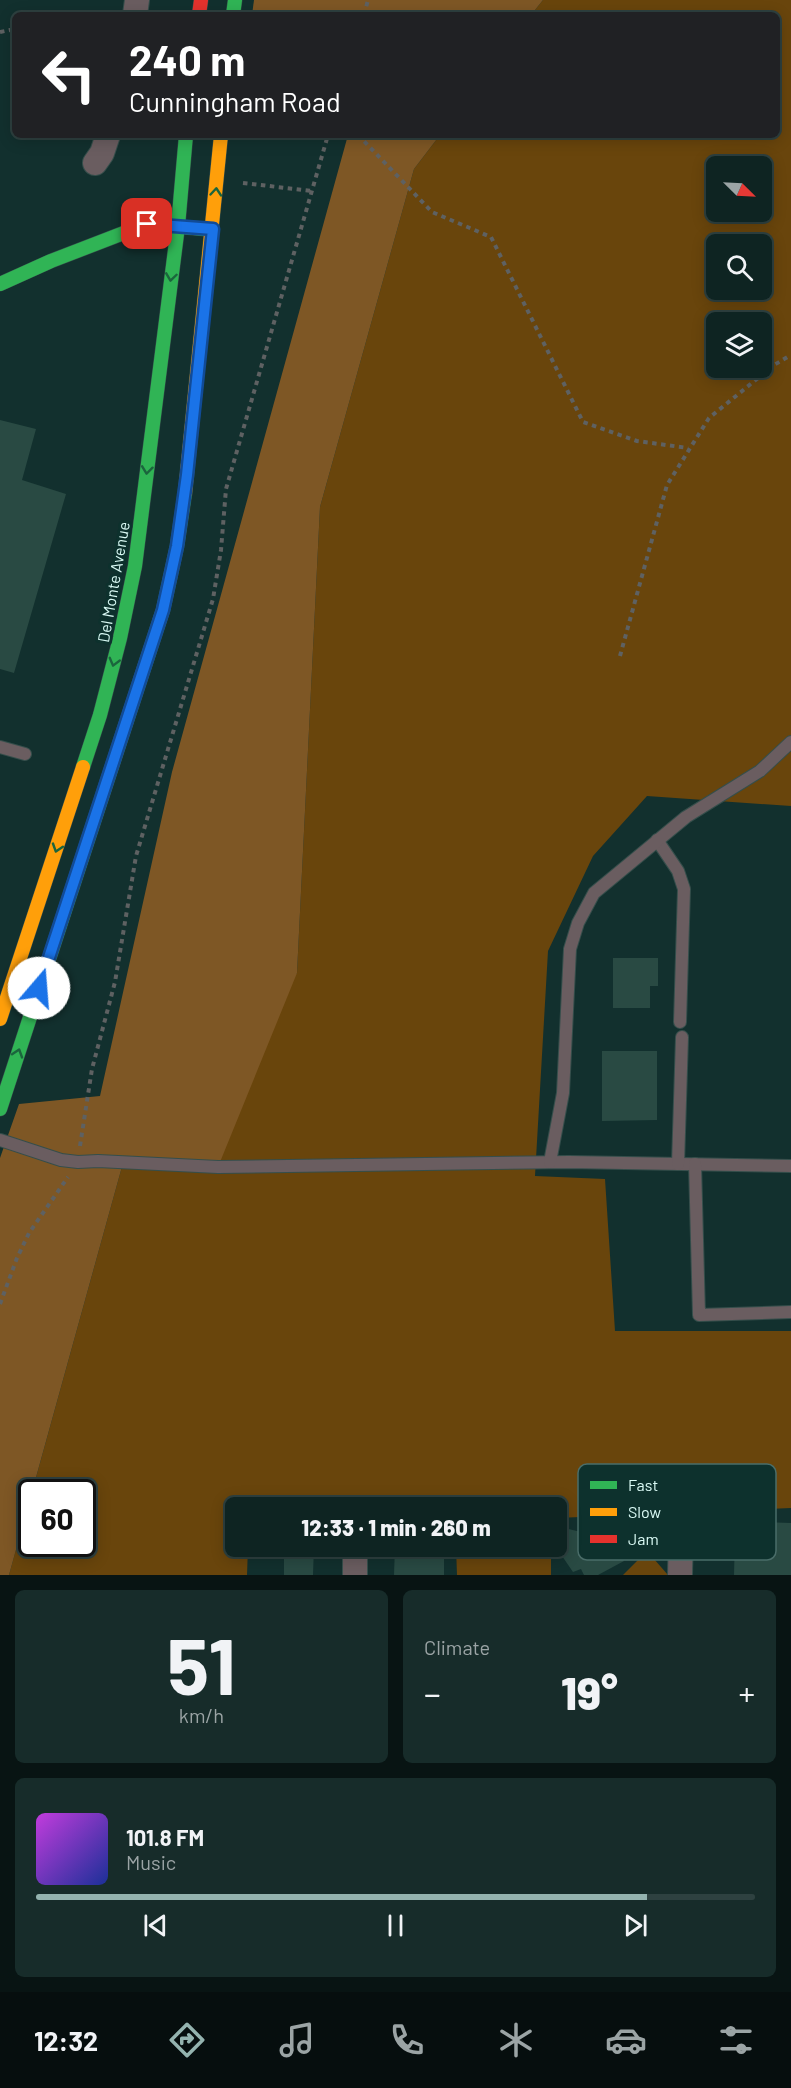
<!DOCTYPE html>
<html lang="en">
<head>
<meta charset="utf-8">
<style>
	body { margin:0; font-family:Barlow,sans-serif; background:#172c2a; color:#f1f3f6; height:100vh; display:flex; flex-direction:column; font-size:22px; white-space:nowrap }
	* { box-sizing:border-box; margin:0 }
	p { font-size:20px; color:#9ba4a5 }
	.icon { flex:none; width:33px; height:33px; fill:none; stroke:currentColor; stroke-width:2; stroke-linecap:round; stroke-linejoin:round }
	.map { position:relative; height:1575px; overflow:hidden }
	.panel { display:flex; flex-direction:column; gap:15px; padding:15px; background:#081413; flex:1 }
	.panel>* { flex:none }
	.hud { position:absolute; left:12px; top:12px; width:768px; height:126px; border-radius:9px; box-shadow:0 3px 15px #0003,0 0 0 2px #2e4140; background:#202124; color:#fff; overflow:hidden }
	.needle { width:39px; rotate:114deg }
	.fabs { position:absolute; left:706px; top:156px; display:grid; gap:12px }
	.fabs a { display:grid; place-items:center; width:66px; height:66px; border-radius:9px; background:#0e2422; box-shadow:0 3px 15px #0003,0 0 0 2px #2e4140; font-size:30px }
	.speed { position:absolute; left:18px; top:1479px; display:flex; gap:12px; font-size:30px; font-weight:700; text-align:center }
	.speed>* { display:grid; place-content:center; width:78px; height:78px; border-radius:50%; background:#0e2422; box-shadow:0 3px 15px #0003,0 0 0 2px #2e4140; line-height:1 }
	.speed .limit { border:3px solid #111; border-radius:9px; background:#fff; color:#111 }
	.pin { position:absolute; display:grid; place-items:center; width:51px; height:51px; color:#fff; margin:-26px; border-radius:12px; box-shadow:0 3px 9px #0006 }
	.me { position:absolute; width:66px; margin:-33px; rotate:18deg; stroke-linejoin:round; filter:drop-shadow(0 0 4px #0008) }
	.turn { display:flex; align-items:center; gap:21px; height:126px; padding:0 18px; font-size:27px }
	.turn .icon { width:78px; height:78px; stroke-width:2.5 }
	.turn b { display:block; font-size:42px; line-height:51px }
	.big { font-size:45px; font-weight:800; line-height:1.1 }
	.panel .widget { flex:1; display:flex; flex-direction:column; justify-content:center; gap:9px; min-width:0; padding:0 21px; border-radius:9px; background:#172c2a }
	.panel .dial { align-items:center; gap:0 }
	.dial b { font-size:78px; line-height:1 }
	.song { display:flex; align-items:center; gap:18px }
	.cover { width:72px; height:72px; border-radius:9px; background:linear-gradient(135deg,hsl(290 70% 55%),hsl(230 70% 35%)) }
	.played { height:6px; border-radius:3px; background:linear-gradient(90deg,#94b3af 85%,#2e4140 85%) }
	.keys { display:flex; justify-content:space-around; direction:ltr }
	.heat { display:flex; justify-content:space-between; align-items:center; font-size:33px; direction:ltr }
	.panel .tiles { flex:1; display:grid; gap:15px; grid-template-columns:1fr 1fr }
	.widget:last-child { grid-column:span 2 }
	.trip { position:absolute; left:225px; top:1497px; width:342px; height:60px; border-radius:9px; background:#0e2422; box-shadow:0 3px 15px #0003,0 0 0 2px #2e4140; font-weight:800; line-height:60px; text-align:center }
	.menu { display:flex; height:96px; justify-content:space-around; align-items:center; background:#060e0e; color:#9ba4a5 }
	.menu .icon { width:42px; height:42px }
	.menu .selected { color:#94b3af }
	.menu b { font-size:27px; color:#f1f3f6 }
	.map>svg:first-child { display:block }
</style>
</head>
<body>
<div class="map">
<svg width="791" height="1575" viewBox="0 0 791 1575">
	<rect width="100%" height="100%" fill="#12302e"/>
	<g fill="#69450c" fill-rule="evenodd">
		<path d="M543,0h248v806l-144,-10 -54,60 -45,95 -13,225 70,3 10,152h176v177l-234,10 -1,-10h-100l-1,-4 -94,4h-125v38l12,1 -1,28h-238l22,-80 1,49h50v-52h-50l91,-329 174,-190 23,-466 94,-338 26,-34h337v-120h-246zM717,166h45v46h-45zM717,244h45v46h-45zM717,322h45v46h-45z"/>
		<path d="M456,1547h95v28h-94z"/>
		<path d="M647,1551l21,24h-45z"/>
	</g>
	<g fill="#7e5725">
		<path d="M254,0h289l-12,15h-279z"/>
		<path d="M348,135h92l-26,34 -94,338 -23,466 -79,194 -95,-4 -114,412h-9v-417l19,-54 81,-8 72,-324z"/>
	</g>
	<g fill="#294a43">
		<path d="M0,420l36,9 -14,51 44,14 -52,179 -14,-4z"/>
		<path d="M613,958h45v28h-8v22h-37z"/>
		<path d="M602,1051h55v69l-55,1z"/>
		<path d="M758,1522l33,1v52h-57l1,-41h23z"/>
		<path d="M616,1525l8,17 -5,3 5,8 -4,2 4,6 -26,14h-14l-3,-6 -8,3 -13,-19 3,-1 -5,-7 7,-4 -9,-15 25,6 6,-3 1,2 4,-2 3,5 8,-5 1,2z"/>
		<path d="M270,1546h44l-1,29h-29v-16z"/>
		<path d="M395,1546h49v29h-50z"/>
	</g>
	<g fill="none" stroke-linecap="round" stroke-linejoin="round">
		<defs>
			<g id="lane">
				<path d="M0,747l25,7"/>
				<path d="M657,840l21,31 6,18 -4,133"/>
				<path d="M0,1140l61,20 17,2 20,-1 120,6 351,-5 222,4"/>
				<path d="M550,1162l13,-69 7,-144 8,-26 16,-30 92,-76 74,-46 31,-29"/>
				<path d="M678,1164l4,-127"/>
				<path d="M695,1164l4,151 92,-3"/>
			</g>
			<g id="street">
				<path d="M135,15l2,-15"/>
				<path d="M95,163l7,-10 6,-18"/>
				<path d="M355,1546v29"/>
				<path d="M680,1575l1,-45"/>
			</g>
			<g id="fast">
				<path d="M233,15l2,-15"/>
				<path d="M0,284l51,-23 96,-37 58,5"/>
				<path d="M83,767l17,-52 20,-77 15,-72 43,-340 8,-91"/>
				<path d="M0,1109l163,-499 14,-64 8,-53"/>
			</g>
			<g id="slow">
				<path d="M185,493l36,-358"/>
				<path d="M0,1019l83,-252"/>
			</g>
			<path id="jam" d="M199,15l2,-15"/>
		</defs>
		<use href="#lane" stroke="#354e4b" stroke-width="14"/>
		<use href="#street" stroke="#354e4b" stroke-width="26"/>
		<use href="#fast" stroke="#354e4b" stroke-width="15"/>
		<use href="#slow" stroke="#354e4b" stroke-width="15"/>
		<use href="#jam" stroke="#354e4b" stroke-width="15"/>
		<g stroke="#5e6162" stroke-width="4" stroke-dasharray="4.5 4.5" stroke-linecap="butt">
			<path d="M364,15l4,-15"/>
			<path d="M0,32l15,-3"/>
			<path d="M358,135l74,77 59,25 92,185 54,19 51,7"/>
			<path d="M243,183l69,8"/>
			<path d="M620,656l47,-171 42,-67 65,-53 17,-10"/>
			<path d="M80,1146l12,-77 23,-87 21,-126 77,-257 8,-49 5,-61 102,-354"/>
			<path d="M0,1304l17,-46 12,-25 39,-56"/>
		</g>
		<use href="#lane" stroke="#6a5d60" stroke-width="12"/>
		<use href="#street" stroke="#6a5d60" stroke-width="24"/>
		<use href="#fast" stroke="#30b455" stroke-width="14"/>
		<use href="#slow" stroke="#ff9f0a" stroke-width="14"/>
		<use href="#jam" stroke="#e5322d" stroke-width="14"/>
	</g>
	<defs><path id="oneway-chevron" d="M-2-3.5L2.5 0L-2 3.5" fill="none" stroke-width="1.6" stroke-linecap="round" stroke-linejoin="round" transform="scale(1.5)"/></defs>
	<g stroke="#1b653d">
		<use href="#oneway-chevron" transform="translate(216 192) rotate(-85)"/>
		<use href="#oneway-chevron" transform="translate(171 277) rotate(98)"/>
		<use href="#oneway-chevron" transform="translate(147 470) rotate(97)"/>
		<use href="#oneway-chevron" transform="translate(114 662) rotate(105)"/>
		<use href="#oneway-chevron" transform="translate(57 848) rotate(108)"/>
		<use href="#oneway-chevron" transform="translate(18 1053) rotate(-72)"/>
	</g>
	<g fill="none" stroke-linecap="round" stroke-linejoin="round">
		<defs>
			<path id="route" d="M39,988l124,-378 14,-64 10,-71 26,-246 -66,-5"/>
		</defs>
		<use href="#route" stroke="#114b97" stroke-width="15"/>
		<use href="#route" stroke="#1a73e8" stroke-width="10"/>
	</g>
	<g text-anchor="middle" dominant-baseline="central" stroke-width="6" stroke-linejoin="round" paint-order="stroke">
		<g font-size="16" fill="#dafaf5" stroke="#0d312d">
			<text transform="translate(113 582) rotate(-80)">Del Monte Avenue</text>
		</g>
	</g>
	<rect x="578" y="1464" width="198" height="96" rx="9" fill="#0d312d" stroke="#4a6d69" stroke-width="1.5"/>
	<rect x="590" y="1481" width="27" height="8" fill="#30b455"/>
	<rect x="590" y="1508" width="27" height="8" fill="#ff9f0a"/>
	<rect x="590" y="1535" width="27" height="8" fill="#e5322d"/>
	<g font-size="16" fill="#dafaf5">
		<text x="628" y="1491">Fast</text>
		<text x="628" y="1518">Slow</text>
		<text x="628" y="1545">Jam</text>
	</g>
</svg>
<div class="fabs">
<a><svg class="needle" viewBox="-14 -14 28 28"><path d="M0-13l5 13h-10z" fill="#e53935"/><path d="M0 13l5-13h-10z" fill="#9ba4a5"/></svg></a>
<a><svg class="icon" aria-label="search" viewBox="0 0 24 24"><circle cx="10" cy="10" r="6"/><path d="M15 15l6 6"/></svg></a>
<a><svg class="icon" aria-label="layers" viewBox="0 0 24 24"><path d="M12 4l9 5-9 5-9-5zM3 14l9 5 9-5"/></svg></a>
</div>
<div class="speed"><div class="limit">60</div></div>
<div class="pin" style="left:147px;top:224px;background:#d93025"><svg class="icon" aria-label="arrive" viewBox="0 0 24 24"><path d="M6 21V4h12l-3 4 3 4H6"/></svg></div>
<svg class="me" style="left:39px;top:988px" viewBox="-20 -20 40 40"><circle r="19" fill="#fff"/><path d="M0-13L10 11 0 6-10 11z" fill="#1a73e8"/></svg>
<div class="trip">12:33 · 1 min · 260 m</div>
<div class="hud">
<div class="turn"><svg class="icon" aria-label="left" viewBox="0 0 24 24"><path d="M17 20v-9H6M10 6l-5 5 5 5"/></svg><div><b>240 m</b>Cunningham Road</div></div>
</div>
</div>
<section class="panel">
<div class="tiles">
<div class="widget dial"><b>51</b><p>km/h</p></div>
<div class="widget"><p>Climate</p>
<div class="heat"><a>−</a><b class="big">19°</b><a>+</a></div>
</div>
<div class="widget">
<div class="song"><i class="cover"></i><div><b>101.8 FM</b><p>Music</p></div></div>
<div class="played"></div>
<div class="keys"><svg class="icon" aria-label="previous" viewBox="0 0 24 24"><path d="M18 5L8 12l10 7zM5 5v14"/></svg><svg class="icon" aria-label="pause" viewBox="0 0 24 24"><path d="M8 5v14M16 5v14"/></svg><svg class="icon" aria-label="next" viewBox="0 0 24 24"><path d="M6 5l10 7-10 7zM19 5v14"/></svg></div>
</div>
</div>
</section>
<nav class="menu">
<b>12:32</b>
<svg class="icon selected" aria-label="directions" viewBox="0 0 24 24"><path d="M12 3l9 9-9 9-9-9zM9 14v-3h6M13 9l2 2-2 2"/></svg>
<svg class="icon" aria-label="music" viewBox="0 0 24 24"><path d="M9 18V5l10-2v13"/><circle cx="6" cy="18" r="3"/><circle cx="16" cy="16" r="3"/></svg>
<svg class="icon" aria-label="phone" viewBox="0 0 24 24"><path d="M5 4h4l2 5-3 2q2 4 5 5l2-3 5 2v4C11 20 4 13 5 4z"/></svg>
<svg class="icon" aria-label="climate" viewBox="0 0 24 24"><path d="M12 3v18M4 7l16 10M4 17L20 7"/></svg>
<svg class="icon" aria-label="car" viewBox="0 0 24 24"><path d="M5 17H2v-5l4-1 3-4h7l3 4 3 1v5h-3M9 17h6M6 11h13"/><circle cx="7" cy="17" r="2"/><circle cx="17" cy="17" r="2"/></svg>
<svg class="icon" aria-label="filters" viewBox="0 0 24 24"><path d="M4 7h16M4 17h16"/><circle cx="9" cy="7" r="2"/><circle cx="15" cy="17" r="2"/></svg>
</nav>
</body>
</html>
